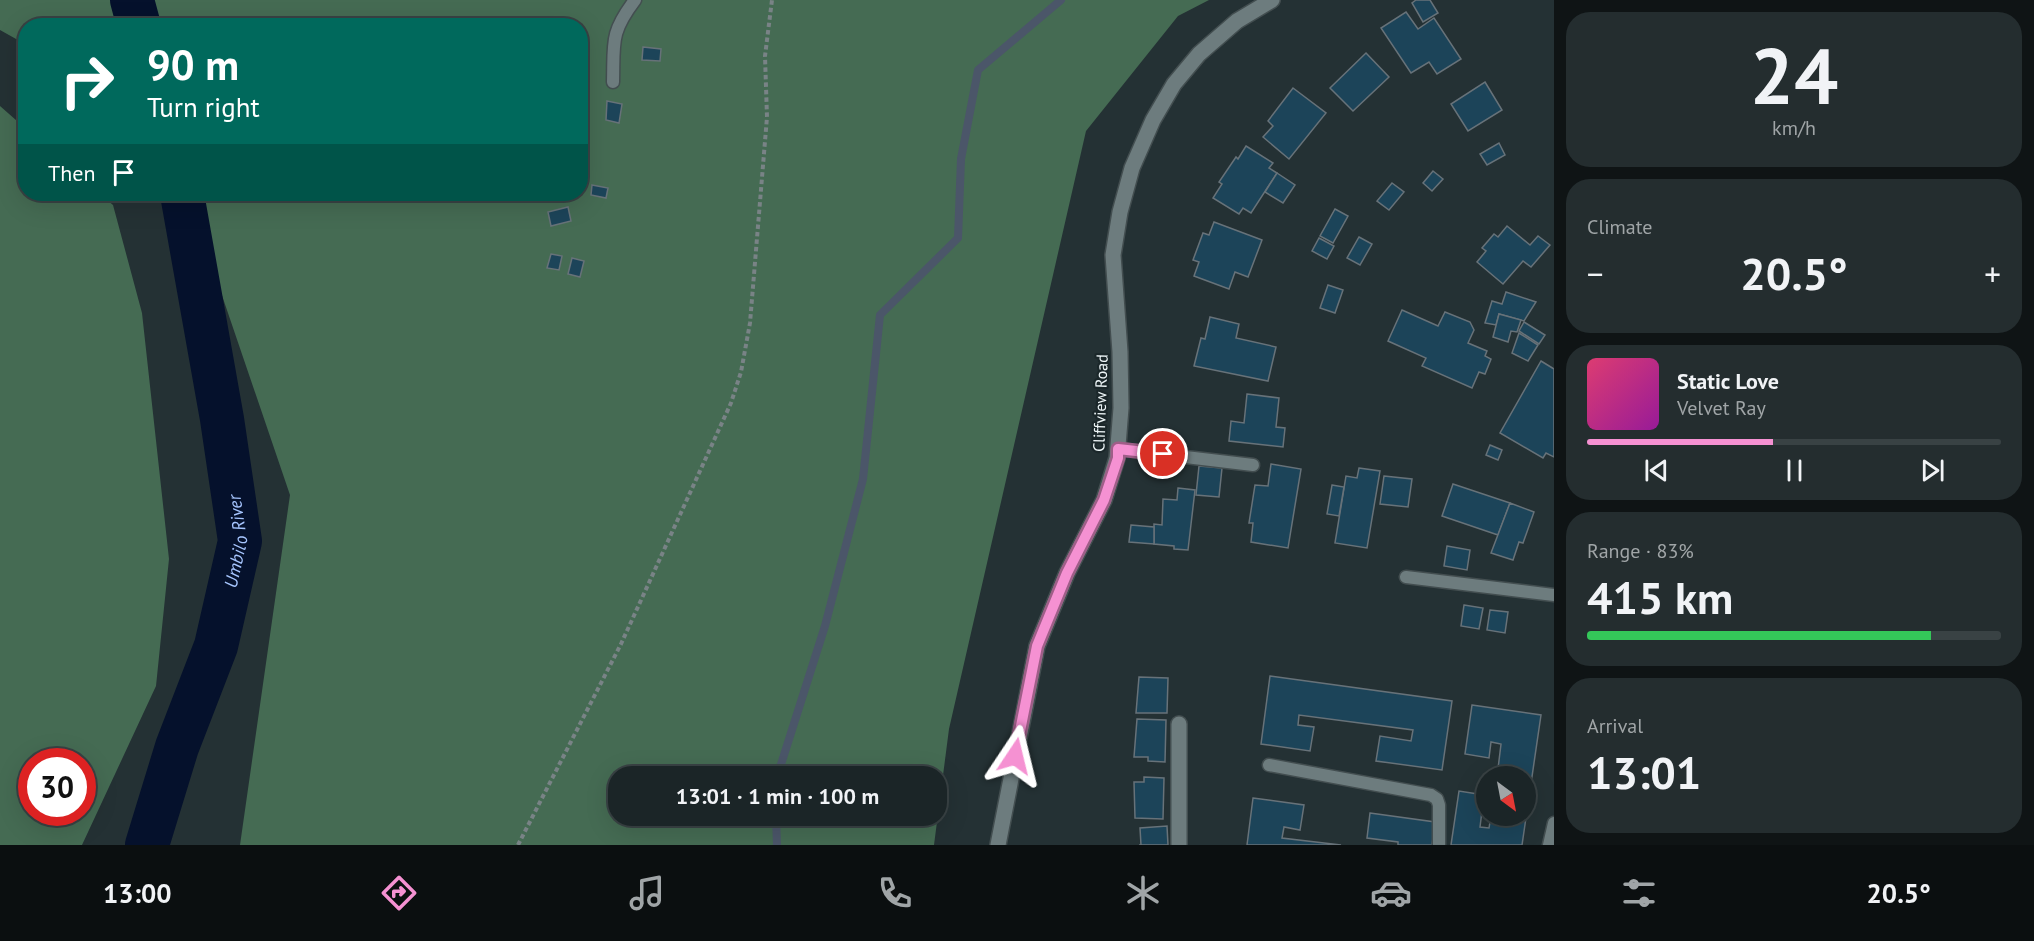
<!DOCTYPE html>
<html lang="en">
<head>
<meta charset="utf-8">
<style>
	body { margin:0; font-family:"PT Sans",sans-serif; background:#242d2f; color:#f1f3f6; height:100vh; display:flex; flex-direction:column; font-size:22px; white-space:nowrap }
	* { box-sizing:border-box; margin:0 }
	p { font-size:20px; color:#a0a5a7 }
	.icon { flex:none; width:33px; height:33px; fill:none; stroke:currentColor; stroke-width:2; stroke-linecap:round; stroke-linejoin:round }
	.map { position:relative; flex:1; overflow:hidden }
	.sheet { display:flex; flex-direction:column; gap:12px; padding:12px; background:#0f1415; width:480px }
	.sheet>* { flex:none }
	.hud { position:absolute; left:18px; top:18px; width:570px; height:183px; border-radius:24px; box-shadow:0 6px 24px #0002,0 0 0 2px #394244; background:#00695c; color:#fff; overflow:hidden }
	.needle { width:39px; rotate:148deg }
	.fabs { position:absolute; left:1476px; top:766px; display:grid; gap:12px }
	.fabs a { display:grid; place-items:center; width:60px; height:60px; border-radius:50%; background:#1b2527; box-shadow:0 6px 24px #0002,0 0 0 2px #394244; font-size:30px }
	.speed { position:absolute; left:18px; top:748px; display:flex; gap:12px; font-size:30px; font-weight:700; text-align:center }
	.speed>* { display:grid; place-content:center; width:78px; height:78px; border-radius:50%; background:#1b2527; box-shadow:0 6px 24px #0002,0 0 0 2px #394244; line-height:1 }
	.speed .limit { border:9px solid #d22; background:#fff; color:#111 }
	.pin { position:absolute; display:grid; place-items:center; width:51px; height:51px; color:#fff; margin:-26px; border:3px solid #fff; border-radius:50%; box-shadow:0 2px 6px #0007 }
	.me { position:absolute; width:66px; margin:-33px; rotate:10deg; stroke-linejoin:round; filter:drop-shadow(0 0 4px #0008) }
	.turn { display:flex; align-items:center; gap:21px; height:126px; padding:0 30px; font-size:27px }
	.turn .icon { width:78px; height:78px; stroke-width:2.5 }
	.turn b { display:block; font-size:42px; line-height:51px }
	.then { display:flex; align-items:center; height:57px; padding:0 30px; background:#0003; gap:12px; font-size:22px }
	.big { font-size:45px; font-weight:700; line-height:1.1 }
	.sheet .widget { flex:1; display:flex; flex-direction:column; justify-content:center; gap:9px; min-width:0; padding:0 21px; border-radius:24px; background:#242d2f }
	.sheet .dial { align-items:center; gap:0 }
	.dial b { font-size:78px; line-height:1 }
	.song { display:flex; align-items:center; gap:18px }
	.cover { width:72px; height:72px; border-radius:9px; background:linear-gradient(135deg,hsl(340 70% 55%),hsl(300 70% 35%)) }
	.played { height:6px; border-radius:3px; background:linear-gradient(90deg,#f591d2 45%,#394244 45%) }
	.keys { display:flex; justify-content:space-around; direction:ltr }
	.heat { display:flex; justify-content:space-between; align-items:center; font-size:33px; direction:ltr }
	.charge { height:9px; border-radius:4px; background:linear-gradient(90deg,#34c759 83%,#394244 0) }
	.trip { position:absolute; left:608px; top:766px; width:339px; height:60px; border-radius:24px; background:#1b2527; box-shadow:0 6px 24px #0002,0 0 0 2px #394244; font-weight:700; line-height:60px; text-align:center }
	.tabs { display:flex; height:96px; justify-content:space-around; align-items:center; background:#0b0f10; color:#a0a5a7 }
	.tabs .icon { width:42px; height:42px }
	.tabs .current { color:#f591d2 }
	.tabs b { font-size:27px; color:#f1f3f6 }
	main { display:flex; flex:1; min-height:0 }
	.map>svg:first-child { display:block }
</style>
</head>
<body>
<main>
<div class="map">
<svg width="1554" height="845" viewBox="0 0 1554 845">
	<rect width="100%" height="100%" fill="#243134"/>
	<g fill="#456b53" fill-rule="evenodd">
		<path d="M0,0h1209l-31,16 -92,115 -137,598 -15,116h-694l50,-350 -92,-270 -22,-31h404v-168h-554l-1,18 -25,-14zM618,777h318v39h-318z"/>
		<path d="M0,106l25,22 1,66h74l13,11 29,108 27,246 -13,127 -74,159h-82zM32,762h50v51h-50z"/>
	</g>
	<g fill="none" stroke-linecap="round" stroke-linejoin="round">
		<g stroke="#4b5669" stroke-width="8">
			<path d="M777,777l48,-151 38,-147 17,-164 78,-77 3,-79 17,-89 83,-70"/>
			<path d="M776,816l1,29"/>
		</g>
		<g stroke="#05112c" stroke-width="44">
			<path d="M132,0l7,26"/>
			<path id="s1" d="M147,845l30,-98 39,-101 24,-105 -18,-122 -40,-225"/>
		</g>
	</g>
	<g fill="#1c4459" stroke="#677279" stroke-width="1.5">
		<path d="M1416,0h14l8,13 -15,9 -11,-19z"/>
		<path d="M1406,12l12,17 16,-11 27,41 -24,15 -8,-12 -18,11 -30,-45z"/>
		<path d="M643,47l18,2 -1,12 -18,-1z"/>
		<path d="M1366,53l23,24 -36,34 -23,-23z"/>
		<path d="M1485,82l17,28 -34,21 -17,-27z"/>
		<path d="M1293,88l33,25 -37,46 -26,-22 10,-11 -5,-5z"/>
		<path d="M607,101l15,3 -3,19 -13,-3z"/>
		<path d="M1499,143l6,12 -18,10 -7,-11z"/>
		<path d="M1246,146l27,17 -4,5 8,5 -26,40 -8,-5 -4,6 -26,-16 9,-14 -3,-2 17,-25 2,2z"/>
		<path d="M1433,171l10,8 -11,12 -9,-8z"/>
		<path d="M1277,173l18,12 -12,18 -18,-11z"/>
		<path d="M1392,183l12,9 -15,18 -12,-9z"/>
		<path d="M592,185l16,3 -2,10 -15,-3z"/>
		<path d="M568,207l3,14 -20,5 -3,-14z"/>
		<path d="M1335,209l13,7 -15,27 -13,-7z"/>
		<path d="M1214,222l48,18 -14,37 -13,-5 -6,17 -35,-13 5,-14 -6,-2 10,-27 6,2z"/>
		<path d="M1507,226l23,19 8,-9 12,9 -19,22 -8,-6 -20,23 -26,-22 9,-11 -4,-3 12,-14 4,3z"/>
		<path d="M1359,237l13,7 -12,21 -13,-7z"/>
		<path d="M1319,238l15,8 -7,13 -15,-8z"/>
		<path d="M551,254l11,2 -3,14 -12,-2z"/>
		<path d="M572,258l12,3 -4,16 -12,-3z"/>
		<path d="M1328,285l15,5 -8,23 -15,-5z"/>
		<path d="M1506,292l30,10 -12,19 -25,-7 -3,11 -11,-2 7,-22 10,3z"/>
		<path d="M1402,310l36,16 7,-14 25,10 4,8 -6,13 19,8 -2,5 6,3 -6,15 -6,-2 -7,16 -50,-22 4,-8 -38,-17z"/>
		<path d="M1499,314l22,6 -4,12 -6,-1 -3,11 -15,-5z"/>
		<path d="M1210,317l29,7 -3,14 40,9 -8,34 -74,-15 7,-28 4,1z"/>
		<path d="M1524,322l21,13 -6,9 -20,-13z"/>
		<path d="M1519,333l19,12 -10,16 -16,-8z"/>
		<path d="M1541,361l13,8v88l-8,-4 -3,5 -43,-25z"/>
		<path d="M1247,394l32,4 -3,29 9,1 -2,19 -54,-6 2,-20 13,2z"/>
		<path d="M1490,445l12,5 -4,10 -12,-5z"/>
		<path d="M1271,464l30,5 -13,79 -37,-6 2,-19h-4l6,-38 13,1z"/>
		<path d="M1199,466l23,2 -3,29 -23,-2z"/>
		<path d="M1359,468l21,3 -13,77 -32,-5 11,-67 11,2z"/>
		<path d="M1384,476l28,3 -4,28 -28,-3z"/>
		<path d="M1453,484l57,19 -12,32 -56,-19z"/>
		<path d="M1332,485l12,2 -5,29 -12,-2z"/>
		<path d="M1178,488l17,2 -7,60 -14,-1v-3l-20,-2v-20l8,1 1,-26 14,1z"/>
		<path d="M1510,503l24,9 -11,31 -4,-1 -6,18 -22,-7z"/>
		<path d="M1131,525l23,2v17l-25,-2z"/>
		<path d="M1447,546l23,4 -3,20 -23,-4z"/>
		<path d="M1464,605l19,3 -4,21 -18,-3z"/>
		<path d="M1490,610l18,2 -3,21 -18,-3z"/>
		<path d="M1270,676l182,25 -10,69 -66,-9 4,-25 31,5 2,-11 -114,-15 -1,10 16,2 -4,24 -49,-7z"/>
		<path d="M1139,677l29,1 -1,35h-31z"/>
		<path d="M1472,705l69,10 -19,130h-71l8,-54 25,4 -4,32 9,1 2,-12h35v-39h-29l4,-33 -10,-2 -2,16 -24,-4z"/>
		<path d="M1137,719l29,1 -1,42 -17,-1v-4h-14z"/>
		<path d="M1144,777l20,1 -1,41 -28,-1 -1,-36h10z"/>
		<path d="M1253,798l51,7 -4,25 -16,-3 -2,11 59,7h-94z"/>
		<path d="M1370,813l65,9 -3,23h-34v-3l-31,-4z"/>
		<path d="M1167,826l1,19h-29h2l-1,-17z"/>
	</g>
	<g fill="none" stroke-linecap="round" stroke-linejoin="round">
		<defs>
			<g id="service">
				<path d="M613,82c1,-40 -3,-49 22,-82"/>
				<path d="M1118,449l135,16"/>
				<path d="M1406,577l148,18"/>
				<path d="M1269,765l162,30 6,4 2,6v40"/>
				<path d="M1549,845l5,-22"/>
			</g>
			<g id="minor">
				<path d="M998,845l39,-199 30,-73 37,-73 13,-42 4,-50 -1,-56 -7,-97 7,-43 12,-44 21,-48 21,-36 25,-30 38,-33 35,-21"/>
				<path d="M1179,845v-121"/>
			</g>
		</defs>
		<use href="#service" stroke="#434e50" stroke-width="15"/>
		<use href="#minor" stroke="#434e50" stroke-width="18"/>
		<path stroke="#798386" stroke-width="4" stroke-dasharray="4.5 3" stroke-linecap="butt" d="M518,845l103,-201 110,-241 10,-31 9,-49 17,-206 -2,-61 7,-56"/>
		<use href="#service" stroke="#6d7c7e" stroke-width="12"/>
		<use href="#minor" stroke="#6d7c7e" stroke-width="15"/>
	</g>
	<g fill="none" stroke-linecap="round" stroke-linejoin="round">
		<defs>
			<path id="route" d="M1015,756l22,-110 30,-73 37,-73 14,-42v-9l45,5"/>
		</defs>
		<use href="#route" stroke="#9f5e88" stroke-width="15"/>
		<use href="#route" stroke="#f591d2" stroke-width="10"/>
	</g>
	<g text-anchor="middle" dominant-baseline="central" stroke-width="4.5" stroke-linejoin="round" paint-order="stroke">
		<g font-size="16" fill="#eef6f8" stroke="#1b272a">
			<text transform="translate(1100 403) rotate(-88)">Cliffview Road</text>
		</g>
		<g font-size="18" font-style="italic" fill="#a6c5fe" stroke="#1b272a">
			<text stroke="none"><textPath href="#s1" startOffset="318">Umbilo River</textPath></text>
		</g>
	</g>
</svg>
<div class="fabs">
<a><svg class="needle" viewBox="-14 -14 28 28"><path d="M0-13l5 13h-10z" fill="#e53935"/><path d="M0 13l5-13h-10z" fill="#a0a5a7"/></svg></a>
</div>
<div class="speed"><div class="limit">30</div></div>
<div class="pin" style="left:1163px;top:454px;background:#d93025"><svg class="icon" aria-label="arrive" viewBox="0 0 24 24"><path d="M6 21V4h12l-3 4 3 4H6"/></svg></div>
<svg class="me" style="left:1015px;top:756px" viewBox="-20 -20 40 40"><path d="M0-17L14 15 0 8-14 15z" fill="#f591d2" stroke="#fff" stroke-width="4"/></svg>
<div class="trip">13:01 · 1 min · 100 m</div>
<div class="hud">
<div class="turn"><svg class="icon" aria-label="right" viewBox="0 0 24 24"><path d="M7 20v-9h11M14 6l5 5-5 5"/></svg><div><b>90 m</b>Turn right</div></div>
<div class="then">Then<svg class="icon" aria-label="arrive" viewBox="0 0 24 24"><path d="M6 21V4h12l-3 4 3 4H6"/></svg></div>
</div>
</div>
<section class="sheet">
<div class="widget dial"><b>24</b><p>km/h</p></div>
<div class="widget"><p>Climate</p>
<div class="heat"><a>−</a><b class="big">20.5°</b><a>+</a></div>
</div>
<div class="widget">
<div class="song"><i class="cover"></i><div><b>Static Love</b><p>Velvet Ray</p></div></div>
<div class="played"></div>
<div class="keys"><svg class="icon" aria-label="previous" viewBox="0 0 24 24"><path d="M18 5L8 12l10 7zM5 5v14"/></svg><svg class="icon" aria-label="pause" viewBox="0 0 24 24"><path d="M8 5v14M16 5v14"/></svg><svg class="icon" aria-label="next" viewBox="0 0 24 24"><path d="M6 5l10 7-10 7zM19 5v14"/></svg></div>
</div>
<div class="widget"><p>Range · 83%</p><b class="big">415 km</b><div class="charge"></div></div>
<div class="widget"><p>Arrival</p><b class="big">13:01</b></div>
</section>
</main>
<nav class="tabs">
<b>13:00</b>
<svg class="icon current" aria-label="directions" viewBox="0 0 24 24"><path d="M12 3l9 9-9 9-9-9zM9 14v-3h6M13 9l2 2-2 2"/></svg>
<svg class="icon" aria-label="music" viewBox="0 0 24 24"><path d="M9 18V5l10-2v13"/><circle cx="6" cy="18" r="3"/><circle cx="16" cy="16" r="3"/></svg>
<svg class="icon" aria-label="phone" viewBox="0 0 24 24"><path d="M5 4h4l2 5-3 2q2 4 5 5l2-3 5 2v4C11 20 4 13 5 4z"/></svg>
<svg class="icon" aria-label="climate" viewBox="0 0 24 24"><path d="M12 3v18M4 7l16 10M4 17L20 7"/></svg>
<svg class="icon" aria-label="car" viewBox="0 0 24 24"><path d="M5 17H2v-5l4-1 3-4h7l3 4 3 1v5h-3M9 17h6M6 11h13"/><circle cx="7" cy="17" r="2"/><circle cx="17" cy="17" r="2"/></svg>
<svg class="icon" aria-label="filters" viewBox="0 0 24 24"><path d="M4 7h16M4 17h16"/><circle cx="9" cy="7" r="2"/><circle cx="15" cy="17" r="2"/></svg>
<b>20.5°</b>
</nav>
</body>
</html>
